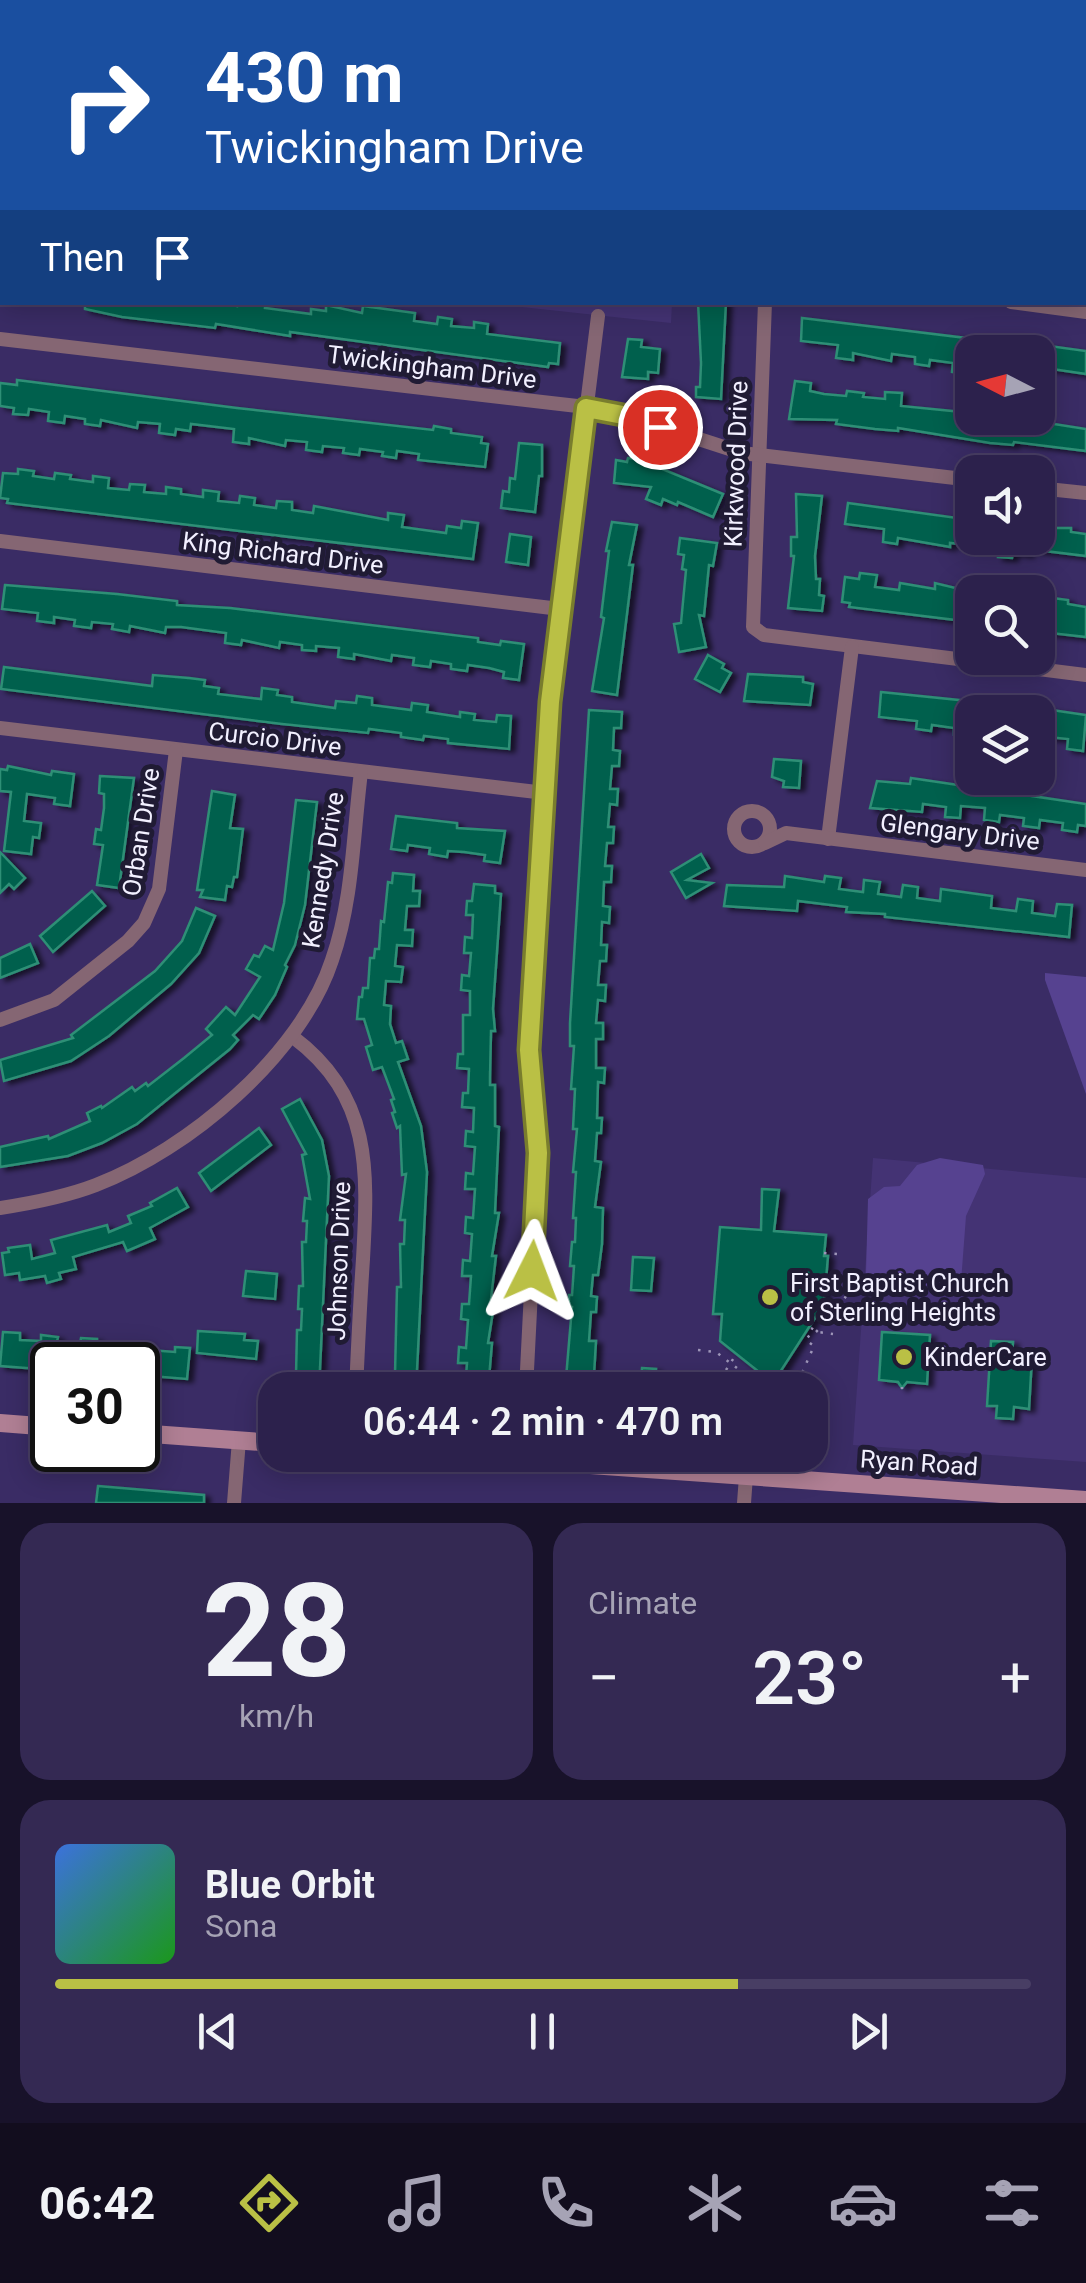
<!DOCTYPE html>
<html lang="en">
<head>
<meta charset="utf-8">
<style>
	body { margin:0; font-family:Roboto,sans-serif; background:#342953; color:#f1f3f6; height:100vh; display:flex; flex-direction:column; font-size:38px; white-space:nowrap }
	* { box-sizing:border-box; margin:0 }
	p { font-size:32px; color:#a6a3b5 }
	.icon { flex:none; width:55px; height:55px; fill:none; stroke:currentColor; stroke-width:2; stroke-linecap:round; stroke-linejoin:round }
	.map { position:relative; height:1503px; overflow:hidden }
	.drawer { display:flex; flex-direction:column; gap:20px; padding:20px; background:#18122a; flex:1 }
	.drawer>* { flex:none }
	.top-card { position:absolute; left:0px; top:0px; width:1088px; height:305px; box-shadow:0 5px 25px #0003,0 0 0 2px #483e64; background:#1a4fa0; color:#fff; overflow:hidden }
	.needle { width:65px; rotate:276deg }
	.controls { position:absolute; left:955px; top:335px; display:grid; gap:20px }
	.controls a { display:grid; place-items:center; width:100px; height:100px; border-radius:20px; background:#2c214c; box-shadow:0 5px 25px #0003,0 0 0 2px #483e64; font-size:50px }
	.speed { position:absolute; left:30px; top:1342px; display:flex; gap:20px; font-size:50px; font-weight:700; text-align:center }
	.speed>* { display:grid; place-content:center; width:130px; height:130px; border-radius:50%; background:#2c214c; box-shadow:0 5px 25px #0003,0 0 0 2px #483e64; line-height:1 }
	.speed .limit { border:5px solid #111; border-radius:15px; background:#fff; color:#111 }
	.pin { position:absolute; display:grid; place-items:center; width:85px; height:85px; color:#fff; margin:-42px; border:5px solid #fff; border-radius:50%; box-shadow:0 2px 10px #0007 }
	.me { position:absolute; width:110px; margin:-55px; rotate:3deg; stroke-linejoin:round; filter:drop-shadow(0 0 8px #0008) }
	.turn { display:flex; align-items:center; gap:35px; height:210px; padding:0 40px; font-size:45px }
	.turn .icon { width:130px; height:130px; stroke-width:2.5 }
	.turn b { display:block; font-size:70px; line-height:85px }
	.then { display:flex; align-items:center; height:95px; padding:0 40px; background:#0003; gap:20px; font-size:38px }
	.big { font-size:75px; font-weight:600; line-height:1.1 }
	.drawer .tile { flex:1; display:flex; flex-direction:column; justify-content:center; gap:15px; min-width:0; padding:0 35px; border-radius:30px; background:#342953 }
	.drawer .dial { align-items:center; gap:0 }
	.dial b { font-size:130px; line-height:1 }
	.song { display:flex; align-items:center; gap:30px }
	.cover { width:120px; height:120px; border-radius:15px; background:linear-gradient(135deg,hsl(220 70% 55%),hsl(120 70% 35%)) }
	.played { height:10px; border-radius:5px; background:linear-gradient(90deg,#bac045 70%,#483e64 70%) }
	.keys { display:flex; justify-content:space-around; direction:ltr }
	.heat { display:flex; justify-content:space-between; align-items:center; font-size:55px; direction:ltr }
	.drawer .tiles { flex:1; display:grid; gap:20px; grid-template-columns:1fr 1fr }
	.tile:last-child { grid-column:span 2 }
	.trip { position:absolute; left:258px; top:1372px; width:570px; height:100px; border-radius:30px; background:#2c214c; box-shadow:0 5px 25px #0003,0 0 0 2px #483e64; font-weight:600; line-height:100px; text-align:center }
	.dock { display:flex; height:160px; justify-content:space-around; align-items:center; background:#120d1e; color:#a6a3b5 }
	.dock .icon { width:70px; height:70px }
	.dock .selected { color:#bac045 }
	.dock b { font-size:45px; color:#f1f3f6 }
	.map>svg:first-child { display:block }
</style>
</head>
<body>
<div class="map">
<svg width="1086" height="1503" viewBox="0 0 1086 1503">
	<defs>
		<filter id="shadow"><feDropShadow dx="5.5" dy="3" stdDeviation="2.5" flood-color="#0009"/></filter>
	</defs>
	<rect width="100%" height="100%" fill="#3a2c65"/>
	<g fill="#443374">
		<path d="M0,0h682l-680,2v246z"/>
		<path d="M484,303h188l-1,20 -57,-6z"/>
		<path d="M873,1158l213,20v284l-233,-17z"/>
	</g>
	<g fill="#564290">
		<path d="M1045,973l41,4v117l-41,-114z"/>
		<path d="M940,1158l43,7 2,9 -19,42 -5,66 -8,6 -79,-7 -8,-8 2,-74 16,-12 16,-1 17,-21z"/>
	</g>
	<g fill="#02614d" stroke="#2e8f76" stroke-width="2.5" filter="url(#shadow)">
		<path d="M85,302h128l24,4v-4h29l-1,6 46,6v-5l15,2v-6l36,8 1,-7 52,7 -1,8 23,3 1,-7 14,2 -1,7 23,2v-6l14,2 -1,10 73,9 -2,21 -9,-1 -1,4 -258,-35v4l-74,-12 -1,4 -93,-11 -37,-8z"/>
		<path d="M698,302h28l-5,97 -25,-2v-10h4l1,-24z"/>
		<path d="M802,318l206,25 1,-6 18,3v3l59,8v23l-48,-7v-15h-66v16h-3l-1,6 -16,-2 1,-9 -23,-3 -1,6 -14,-2v-7l-23,-3 -1,7 -38,-8v7l-17,-2 2,-13 -37,-4z"/>
		<path d="M628,339l14,1 -1,7 19,2 -2,24 -10,-1v7l-26,-2z"/>
		<path d="M17,380l220,28 196,22 1,-4 17,3v4l31,4 -1,6 7,1 -3,23 -67,-7 1,-6 -22,-3 -1,7 -14,-2 1,-4 -23,-3 -1,6 -16,-2 1,-5 -21,-2 -1,6 -16,-2 1,-8 -21,-2 -1,6 -36,-8v6l-16,-2 1,-13 -43,-5 -1,7 -14,-2 -1,6 -16,-2 1,-9 -22,-2 -1,6 -36,-8 -1,6 -15,-2v-5l-20,-3 -1,7 -16,-2 1,-9 -20,-3 -1,6 -15,-1 1,-6 -14,-2v-23l17,2z"/>
		<path d="M795,381l16,2 -1,8 14,3 22,2 1,-5 17,2 -1,4 22,2v-7l17,1 -1,13 71,7v5h44l70,11v22l-72,-9 -1,3 -23,-2 -92,-15v3l-23,-2 -39,-5 1,-4 -48,-1z"/>
		<path d="M519,443l23,2v31h-3l-4,36 -34,-4 2,-17 6,1 1,-14 5,1z"/>
		<path d="M628,458l17,2v2l78,32 -10,23 -35,-15 -1,3 -14,-6 -2,6 -15,-6 5,-12 -37,-4 2,-23 11,2z"/>
		<path d="M18,469l16,2 -1,5 21,3 1,-6 16,2 -1,4 23,3v-6l16,2 -1,10 21,2 1,-6 15,1 -1,7 22,2v-7l15,2v5l22,3v-7l16,2 -1,9 21,2 1,-7 15,2 -1,7 22,3 1,-7 15,1v8l21,3 1,-7 74,14v-7l16,2 -2,12 44,6 1,-7 14,2 1,-7 16,2 -5,36 -466,-56 1,-4 -8,-1 3,-25 15,1z"/>
		<path d="M796,494l26,2 -7,60 1,23h4l-1,16 5,1 -2,15 -34,-3 6,-52h-3v-19h6z"/>
		<path d="M848,503l124,17v18h68l2,-10h29v4l15,2v22l-58,-7v5l-15,-2 -1,6 -14,-1 1,-9 -49,-5v4l-52,-9 -1,6 -14,-2 1,-13 -39,-5z"/>
		<path d="M612,522l25,3 -8,40h4l-16,130 -25,-4 12,-73 -3,-1 8,-66h-3z"/>
		<path d="M510,534l21,3 -3,28 -22,-3z"/>
		<path d="M680,538l37,5 -4,23 -4,-1 -5,51 -5,-1 7,32 -27,5 -5,-28 7,-1 5,-53 -4,-1 2,-14 -6,-1z"/>
		<path d="M860,573l17,2 -2,12 24,3 1,-7 35,6v-6l37,9v30l-123,-15 1,-4 -8,-1 3,-25 14,2z"/>
		<path d="M5,585l112,9 60,7v4l53,3 248,30v4l22,3 1,-4 23,3 -5,36 -16,-2 1,-6 -15,-4 -21,-3 -1,6 -16,-2v-5l-20,-3 -1,6 -17,-2 1,-7 -22,-3 -1,6 -37,-7v5l-16,-2 1,-9 -23,-2v5l-14,-1v-5l-22,-3 -1,6 -37,-8 -1,5 -16,-2 1,-10 -45,-6h-15l-1,6 -35,-7 -1,6 -17,-3 1,-5 -21,-2 -1,6 -17,-2 1,-6 -21,-3v6l-17,-2 1,-8 -36,-4z"/>
		<path d="M1038,596l30,4v4l18,3v30l-45,-5v-5l-3,-1z"/>
		<path d="M708,655l16,9 -2,4 9,5 -11,19 -25,-13z"/>
		<path d="M4,667l148,19 1,-11 36,3 16,2 -1,6 15,2 -1,6 43,5 1,-11 16,2 -1,5 15,2v5l43,6 1,-7 20,2 1,-7 15,2v7l39,5 1,-7 16,2 -1,7 33,5v-5l15,2 -1,6 22,2 1,-7 14,1 -2,33 -61,-6v-4l-24,-3 -1,4 -22,-3v-4l-32,-4 -1,4 -86,-9 -281,-35z"/>
		<path d="M748,674l55,3v5l10,2 -3,21 -66,-4z"/>
		<path d="M881,692l126,13v7h-35l-3,25 -15,-2v-7l-22,-3 -1,6 -15,-2 1,-8 -38,-4z"/>
		<path d="M1038,708l48,7 -3,36 -16,-2 1,-10 -30,-3z"/>
		<path d="M589,710l33,2 -1,16h-7l-1,22 7,1 -1,15h-7l-2,23h8l-1,16 -7,-1 -2,23h6l-1,16h-6l-2,23h7l-1,16h-7l-1,24 7,1 -1,16 -7,-1 -1,23h6l-1,16h-6l-2,24h8l-1,16 -7,-1 -2,23h7v16h-7v29h9l-1,15 -6,-1 -1,36h5l-1,15h-4l-2,28 6,1 -6,45 8,1 -1,36 -4,31h-5l-2,21 6,1 -1,15h-5l-2,29h7l-2,34h4v15h-33l7,-83h-3v-12h3l2,-29h-4l2,-24h3l1,-24h-3l3,-46h-3l4,-43h-4l2,-40h-4l3,-43h-4v-23z"/>
		<path d="M774,759l27,2 -2,27 -16,-1 1,-6 -12,-4z"/>
		<path d="M8,766l43,9 1,-4 22,3 -4,32 -16,-2 1,-6 -28,-4 -3,27 17,2 -2,15 -6,-1 -2,17 -27,-3 7,-59 -11,-1v-22l7,1z"/>
		<path d="M100,776l34,2 -15,110 -22,-3 6,-40 -9,-1 2,-15 5,1 3,-22v-14l-5,-1z"/>
		<path d="M911,778l175,26v22l-8,-1 -1,7 -15,-2 1,-7 -23,-3 -1,8 -16,-2 1,-8 -24,-3 -1,7 -15,-2 1,-12 -24,-2 -1,12 -15,-1 1,-10 -23,-3 -1,8 -52,-4 7,-27 33,3z"/>
		<path d="M212,791l23,4 -5,33 13,1 -6,48h-3l-2,10 -5,-1 -2,14 -25,-3 3,-7h-6z"/>
		<path d="M296,800l21,2 -12,103 -10,40 -10,20 2,2 -12,28 -16,24 -6,-4 -20,20 5,5 -8,9 -93,75 -35,19 -34,13 -68,11v-20l48,-11 1,3 41,-18 -3,-8 14,-7 1,2 30,-21 3,4 11,-8 2,3 36,-28 28,-23 -6,-6 20,-22 9,8 25,-38 -14,-8 8,-14 5,2 6,-11 8,4 11,-47z"/>
		<path d="M396,816l61,7v5l48,3 -5,32 -16,-2 1,-6 -21,-3 -16,-1 -1,6 -18,-3 1,-6 -22,-3 -1,6 -16,-2z"/>
		<path d="M0,852l25,26 -11,11 -5,-5 -9,9z"/>
		<path d="M701,854l8,14 -22,12 25,3 -26,15 -15,-26z"/>
		<path d="M393,873l21,2 -1,16h7l-1,15h-12l-2,24h8l-1,16 -15,-1 -2,21 8,1 -2,15 -15,-1 -2,24 7,1 -1,18 6,19 6,-2 6,18 -10,3 23,64 6,46 -11,218h-25l1,-16h3l2,-87h4l-1,-43h4l1,-24h-5l6,-46 -4,1 -2,-49 -3,2 -5,-15 3,-1 -4,-12 3,-1 -12,-32 -9,3 -7,-23 6,-2 -8,-26h-7l2,-22h3l1,-9h5l2,-30h4l1,-9h4l2,-28 3,1 4,-40 4,1z"/>
		<path d="M785,876l39,6 1,-6 16,2 -2,11 24,3 1,-12 16,2 -2,12 23,3 2,-12 15,2 -1,11 23,3 1,-12 51,7 -1,12 25,3 2,-12 15,2 -1,12 23,3 2,-12 15,1 -3,32 -184,-20v-3l-39,-2 1,-5 -49,-6 -1,10 -73,-5 3,-21 57,2z"/>
		<path d="M474,884l21,2v7l6,1 -8,115 2,22h-4l-1,46v8h5v41l4,1 -4,86h4l-7,43h4l-5,43h4l-7,44h4l-4,47h-23l2,-27h-9l1,-16 7,1 2,-28 -7,-1 1,-15h7l2,-28h-9l1,-16 7,1 2,-27 -7,-1 1,-16 7,1 2,-29h-10l1,-16 7,1 2,-27 -10,-1 1,-15 7,1 1,-24 -12,-1 1,-14h5l1,-24 -12,-1 1,-14h5v-39h7v-24l-9,-1 1,-15 7,1 2,-23h-7l1,-16 7,1 1,-23h-7l1,-14h5z"/>
		<path d="M92,891l13,15 -52,46 -13,-16z"/>
		<path d="M196,908l19,8 -16,37 -28,31 -62,52 -38,25 -67,20 -4,-21 73,-22 -2,-3 84,-64 27,-30z"/>
		<path d="M30,944l8,19 -38,15v-20z"/>
		<path d="M300,1099l22,41 7,36 -10,214h-34l1,-15h10l1,-45h4l1,-21h-4l1,-23h4l-1,-44h4l1,-21h-4l2,-23 5,1 -8,-44 4,-1 -24,-45z"/>
		<path d="M259,1128l12,17 -60,46 -12,-18z"/>
		<path d="M177,1188l11,19 -38,21 5,11 -28,12 -4,-9 -50,15 3,12 -17,4 2,6 -14,4 -2,-7 -25,4 -1,-7 -14,2 -3,-22 7,-1 -1,-4 22,-3 2,14 23,-6 -4,-13 56,-15 2,7 22,-9 -3,-7 24,-10 -2,-3z"/>
		<path d="M762,1189l17,1 -5,41 52,4 -2,21h4l-4,48 -49,76 -4,-3 -2,3 -49,-39 2,-27h-9l7,-87 41,3z"/>
		<path d="M633,1257l21,1 -3,33 -20,-1z"/>
		<path d="M246,1271l31,3 -2,25 -32,-3z"/>
		<path d="M198,1331l47,3 -1,6 14,1 -2,18 -59,-6z"/>
		<path d="M3,1332l17,1v7l21,1v-6l17,2 -1,5 23,2 1,-6 16,1v6l38,2 1,-5 13,1v7l26,2v-5l15,1 -3,31 -49,-4v-10h-86v5l-52,-4z"/>
		<path d="M882,1332l48,3 -3,49 -20,-2 -5,6 -4,-6 -19,-2z"/>
		<path d="M991,1341l22,1 -1,13 20,2 -3,52 -15,-2 -1,12 -17,-1 1,-12h-10z"/>
		<path d="M642,1368l14,1 -2,21h-34l1,-11 20,2z"/>
		<path d="M98,1486l106,9v8h-108z"/>
	</g>
	<g fill="none" stroke-linecap="round" stroke-linejoin="round">
		<g stroke="#9d95b8" stroke-width="2.5" stroke-dasharray="2.5 8" stroke-linecap="butt">
			<path d="M22,2l3,-2"/>
			<path d="M436,2l2,-2"/>
			<path d="M0,19l2,-2"/>
			<path d="M824,1253l14,1"/>
			<path d="M825,1290l11,1 12,8"/>
			<path d="M811,1328l7,4 15,2"/>
			<path d="M816,1332l14,-14 16,8"/>
			<path d="M698,1350l18,2 30,23 -1,15"/>
			<path d="M726,1370l11,-17"/>
			<path d="M771,1380l1,-2"/>
			<path d="M798,1382l16,-36 -8,-6 7,-10"/>
			<path d="M902,1389v-2"/>
		</g>
		<path stroke="#856673" stroke-width="6" d="M634,2v-2"/>
		<g stroke="#856673" stroke-width="14">
			<path d="M870,0l1,2"/>
			<path d="M1031,2h6"/>
			<path d="M1085,120h1"/>
			<path d="M765,302l-12,325 11,8 322,40"/>
			<path d="M1011,302l75,10"/>
			<path d="M0,339l586,68 42,9 114,37 230,27"/>
			<path d="M1038,488l48,5"/>
			<path d="M0,541l560,68"/>
			<path d="M0,728l545,65"/>
			<circle cx="752" cy="829" r="18"/>
			<path d="M828,839l24,-192"/>
			<path d="M765,843l21,-10 300,37"/>
			<path d="M0,1020l54,-20 74,-59 16,-18 15,-34 17,-139"/>
			<path d="M293,1037c79,59 75,133 70,222 -3,44 -5,87 -7,131"/>
			<path d="M0,1208c33,-5 65,-11 96,-23 92,-35 205,-130 236,-225 21,-60 21,-125 29,-188"/>
			<path d="M526,1390l12,-237 -9,-104 21,-346 48,-387"/>
			<path d="M234,1503l5,-63"/>
			<path d="M744,1503l2,-27"/>
		</g>
		<g stroke="#b07f94" stroke-width="18">
			<path d="M0,1423l52,4"/>
			<path d="M138,1433l137,10"/>
			<path d="M449,1455l637,45"/>
		</g>
	</g>
	<g fill="none" stroke-linecap="round" stroke-linejoin="round">
		<defs>
			<path id="route" d="M532,1271l6,-118 -9,-103 21,-348 36,-294 42,8 32,11"/>
		</defs>
		<use href="#route" stroke="#797d2d" stroke-width="25"/>
		<use href="#route" stroke="#bac045" stroke-width="18"/>
	</g>
	<g fill="#bac045" stroke="#201b34" stroke-width="4">
		<circle cx="770" cy="1297" r="10"/>
		<circle cx="904" cy="1357" r="10"/>
	</g>
	<g text-anchor="middle" dominant-baseline="central" stroke-width="10" stroke-linejoin="round" paint-order="stroke">
		<g font-size="25" fill="#f2f0ff" stroke="#201b34">
			<text transform="translate(432 367) rotate(7)">Twickingham Drive</text>
			<text transform="translate(736 464) rotate(-88)">Kirkwood Drive</text>
			<text transform="translate(283 553) rotate(7)">King Richard Drive</text>
			<text transform="translate(275 739) rotate(7)">Curcio Drive</text>
			<text transform="translate(141 832) rotate(-81)">Orban Drive</text>
			<text transform="translate(960 832) rotate(7)">Glengary Drive</text>
			<text transform="translate(323 870) rotate(-81)">Kennedy Drive</text>
			<text transform="translate(339 1261) rotate(-88)">Johnson Drive</text>
			<text transform="translate(919 1463) rotate(4)">Ryan Road</text>
		</g>
		<g font-size="25" fill="#f2f0ff" stroke="#201b34" text-anchor="start">
			<text x="790" y="1283">First Baptist Church<tspan x="790" dy="29">of Sterling Heights</tspan></text>
			<text x="924" y="1357">KinderCare</text>
		</g>
	</g>
</svg>
<div class="controls">
<a><svg class="needle" viewBox="-14 -14 28 28"><path d="M0-13l5 13h-10z" fill="#e53935"/><path d="M0 13l5-13h-10z" fill="#a6a3b5"/></svg></a>
<a><svg class="icon" aria-label="sound" viewBox="0 0 24 24"><path d="M4 9h4l5-4v14l-5-4H4zM17 9q2 3 0 6"/></svg></a>
<a><svg class="icon" aria-label="search" viewBox="0 0 24 24"><circle cx="10" cy="10" r="6"/><path d="M15 15l6 6"/></svg></a>
<a><svg class="icon" aria-label="layers" viewBox="0 0 24 24"><path d="M12 4l9 5-9 5-9-5zM3 14l9 5 9-5"/></svg></a>
</div>
<div class="speed"><div class="limit">30</div></div>
<div class="pin" style="left:660px;top:427px;background:#d93025"><svg class="icon" aria-label="arrive" viewBox="0 0 24 24"><path d="M6 21V4h12l-3 4 3 4H6"/></svg></div>
<svg class="me" style="left:532px;top:1271px" viewBox="-20 -20 40 40"><path d="M0-17L14 15 0 8-14 15z" fill="#bac045" stroke="#fff" stroke-width="4"/></svg>
<div class="trip">06:44 · 2 min · 470 m</div>
<div class="top-card">
<div class="turn"><svg class="icon" aria-label="right" viewBox="0 0 24 24"><path d="M7 20v-9h11M14 6l5 5-5 5"/></svg><div><b>430 m</b>Twickingham Drive</div></div>
<div class="then">Then<svg class="icon" aria-label="arrive" viewBox="0 0 24 24"><path d="M6 21V4h12l-3 4 3 4H6"/></svg></div>
</div>
</div>
<section class="drawer">
<div class="tiles">
<div class="tile dial"><b>28</b><p>km/h</p></div>
<div class="tile"><p>Climate</p>
<div class="heat"><a>−</a><b class="big">23°</b><a>+</a></div>
</div>
<div class="tile">
<div class="song"><i class="cover"></i><div><b>Blue Orbit</b><p>Sona</p></div></div>
<div class="played"></div>
<div class="keys"><svg class="icon" aria-label="previous" viewBox="0 0 24 24"><path d="M18 5L8 12l10 7zM5 5v14"/></svg><svg class="icon" aria-label="pause" viewBox="0 0 24 24"><path d="M8 5v14M16 5v14"/></svg><svg class="icon" aria-label="next" viewBox="0 0 24 24"><path d="M6 5l10 7-10 7zM19 5v14"/></svg></div>
</div>
</div>
</section>
<nav class="dock">
<b>06:42</b>
<svg class="icon selected" aria-label="directions" viewBox="0 0 24 24"><path d="M12 3l9 9-9 9-9-9zM9 14v-3h6M13 9l2 2-2 2"/></svg>
<svg class="icon" aria-label="music" viewBox="0 0 24 24"><path d="M9 18V5l10-2v13"/><circle cx="6" cy="18" r="3"/><circle cx="16" cy="16" r="3"/></svg>
<svg class="icon" aria-label="phone" viewBox="0 0 24 24"><path d="M5 4h4l2 5-3 2q2 4 5 5l2-3 5 2v4C11 20 4 13 5 4z"/></svg>
<svg class="icon" aria-label="climate" viewBox="0 0 24 24"><path d="M12 3v18M4 7l16 10M4 17L20 7"/></svg>
<svg class="icon" aria-label="car" viewBox="0 0 24 24"><path d="M5 17H2v-5l4-1 3-4h7l3 4 3 1v5h-3M9 17h6M6 11h13"/><circle cx="7" cy="17" r="2"/><circle cx="17" cy="17" r="2"/></svg>
<svg class="icon" aria-label="filters" viewBox="0 0 24 24"><path d="M4 7h16M4 17h16"/><circle cx="9" cy="7" r="2"/><circle cx="15" cy="17" r="2"/></svg>
</nav>
</body>
</html>
